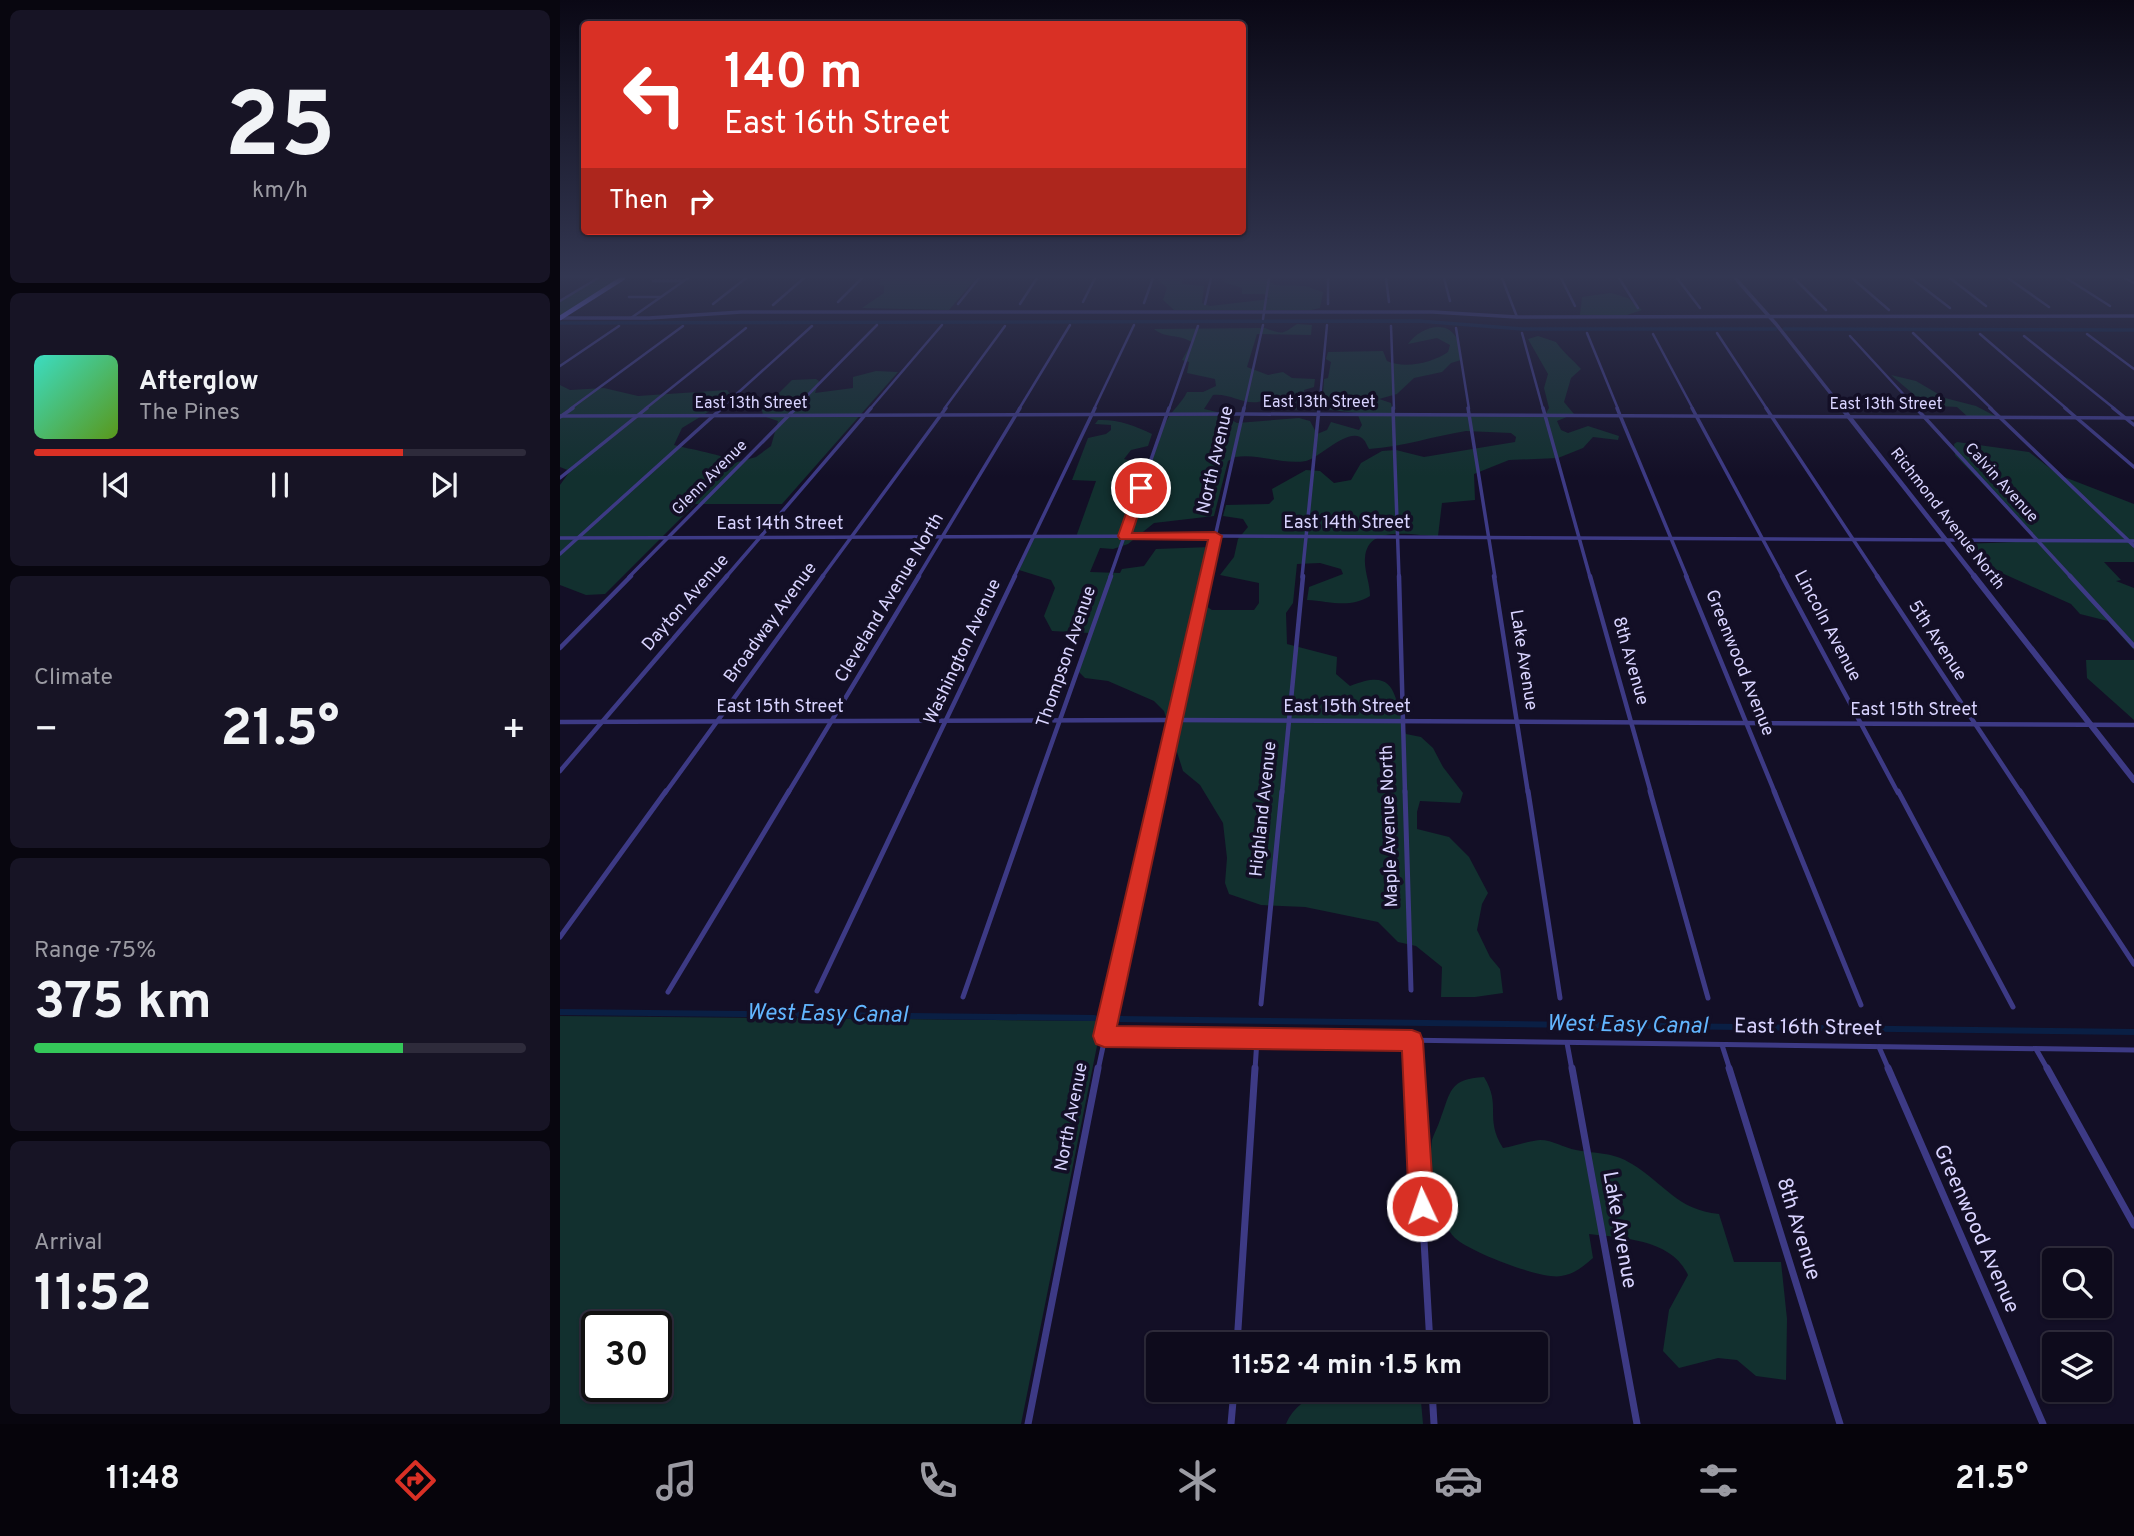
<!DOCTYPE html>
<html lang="en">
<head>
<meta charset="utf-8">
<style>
	body { margin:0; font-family:Overpass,sans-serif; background:#171425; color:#f1f3f6; height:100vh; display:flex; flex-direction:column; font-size:26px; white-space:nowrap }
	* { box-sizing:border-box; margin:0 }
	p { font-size:23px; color:#9b9ba3 }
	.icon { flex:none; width:38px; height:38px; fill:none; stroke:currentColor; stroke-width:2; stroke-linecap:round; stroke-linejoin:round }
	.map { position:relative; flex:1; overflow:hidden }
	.sheet { display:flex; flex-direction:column; gap:10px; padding:10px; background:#08060f; width:560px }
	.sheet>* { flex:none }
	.top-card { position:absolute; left:21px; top:21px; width:665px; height:214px; border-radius:7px; box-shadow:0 2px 5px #0004,0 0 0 2px #2e2b3b; background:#d93025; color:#fff; overflow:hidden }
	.tools { position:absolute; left:1482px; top:1248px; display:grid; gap:14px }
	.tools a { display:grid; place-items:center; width:70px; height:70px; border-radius:7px; background:#0e0b1c; box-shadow:0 2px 5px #0004,0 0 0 2px #2e2b3b; font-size:35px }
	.speed { position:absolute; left:21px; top:1311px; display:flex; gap:14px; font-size:35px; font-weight:700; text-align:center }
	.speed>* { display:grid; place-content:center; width:91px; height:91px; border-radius:50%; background:#0e0b1c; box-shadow:0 2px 5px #0004,0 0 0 2px #2e2b3b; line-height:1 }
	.speed .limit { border:4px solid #111; border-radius:10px; background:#fff; color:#111 }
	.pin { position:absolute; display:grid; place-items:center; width:60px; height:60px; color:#fff; margin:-30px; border:4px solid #fff; border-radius:50%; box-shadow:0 2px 7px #0007 }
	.me { position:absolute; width:77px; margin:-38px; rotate:357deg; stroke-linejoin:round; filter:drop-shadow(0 0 5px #0008) }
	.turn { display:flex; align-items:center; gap:24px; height:147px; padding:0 28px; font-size:32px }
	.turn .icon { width:91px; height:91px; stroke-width:2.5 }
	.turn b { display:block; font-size:49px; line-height:60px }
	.then { display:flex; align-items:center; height:66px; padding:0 28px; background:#0003; gap:14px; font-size:26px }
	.big { font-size:52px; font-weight:700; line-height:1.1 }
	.sheet .widget { flex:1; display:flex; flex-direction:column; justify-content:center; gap:10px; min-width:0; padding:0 24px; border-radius:10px; background:#171425 }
	.sheet .dial { align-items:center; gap:0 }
	.dial b { font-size:91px; line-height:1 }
	.song { display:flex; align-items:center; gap:21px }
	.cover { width:84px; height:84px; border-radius:10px; background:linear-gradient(135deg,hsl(170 70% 55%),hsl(90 70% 35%)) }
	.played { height:7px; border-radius:4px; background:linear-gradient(90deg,#d93025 75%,#2e2b3b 75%) }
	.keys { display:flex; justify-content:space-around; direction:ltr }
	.heat { display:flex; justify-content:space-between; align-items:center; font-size:38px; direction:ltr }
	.charge { height:10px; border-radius:5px; background:linear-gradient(90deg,#34c759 75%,#2e2b3b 0) }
	.trip { position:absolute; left:586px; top:1332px; width:402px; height:70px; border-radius:7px; background:#0e0b1c; box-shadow:0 2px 5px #0004,0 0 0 2px #2e2b3b; font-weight:700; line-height:70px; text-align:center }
	.tabs { display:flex; height:112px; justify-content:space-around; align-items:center; background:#06040b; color:#9b9ba3 }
	.tabs .icon { width:49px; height:49px }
	.tabs .selected { color:#d93025 }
	.tabs b { font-size:32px; color:#f1f3f6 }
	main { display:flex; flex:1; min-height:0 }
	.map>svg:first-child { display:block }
</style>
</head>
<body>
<main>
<section class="sheet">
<div class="widget dial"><b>25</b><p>km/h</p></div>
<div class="widget">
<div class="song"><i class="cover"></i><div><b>Afterglow</b><p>The Pines</p></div></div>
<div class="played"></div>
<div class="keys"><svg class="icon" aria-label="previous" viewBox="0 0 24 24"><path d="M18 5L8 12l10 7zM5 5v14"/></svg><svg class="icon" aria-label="pause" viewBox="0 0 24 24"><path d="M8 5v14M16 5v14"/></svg><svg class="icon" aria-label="next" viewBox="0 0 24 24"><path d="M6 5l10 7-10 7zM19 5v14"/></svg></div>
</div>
<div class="widget"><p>Climate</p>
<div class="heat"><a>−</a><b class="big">21.5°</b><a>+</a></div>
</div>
<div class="widget"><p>Range · 75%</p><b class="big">375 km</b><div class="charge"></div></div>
<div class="widget"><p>Arrival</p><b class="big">11:52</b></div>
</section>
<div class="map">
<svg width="1574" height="1424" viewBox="0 0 1574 1424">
	<rect width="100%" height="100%" fill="#130f26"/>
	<g fill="#12302f" fill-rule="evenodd">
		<path d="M37,278h25l-62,39v-17z"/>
		<path d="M322,278h94l-27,32 -87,-2 22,-15v-7l-5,-1z"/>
		<path d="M600,278h23l-1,6 22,2 -2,17 8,3 60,-7 -6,-5h-22v-6l-19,-6 3,-4h38l11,7 30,1 18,6 -3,16 -9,2h-137l-11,-10 4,-12 -9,-8z"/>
		<path d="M1051,293l17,5 14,12 -15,5h-47l2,-18z"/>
		<path d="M737,324l15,1 -1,10 -54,-1 -10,33 21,8 15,-3 9,6 23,1 -1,8 -10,3 -1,16 -3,3 -8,1 -24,-11c-23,10 -34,-6 -55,-4l-9,14 13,3 20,11 62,-5 11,3 7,13 10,-4 4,-8 28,8 3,-5 -5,-12 -35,-4 2,-30 4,-1 3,-16 -5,-3 2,-7 55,-1 4,10c18,8 45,2 61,-9l2,-7 -13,-7 -29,6c10,-15 37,-26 48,-7 4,7 4,16 5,23l-10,3 -9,9 -28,6 -17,16 -18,5 12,4 3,11 151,1 4,-7 -5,-20 4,-14 -20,-35 10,-3 18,6c8,11 16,17 25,27l-10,9 -7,24 10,12 -17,7 4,9 7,3 20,-7 31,10 -1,4 -25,-3 -10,11 -25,10 -49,2 -35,14 1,26 -33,3 -4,33c-23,0 -71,-13 -73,22 -1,13 5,25 5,38 -21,13 -40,5 -63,4l2,-13 34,-13 -2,-5 -21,-6 -23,1 -4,39 -7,10 1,31 50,13 -1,17 14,12c49,-20 43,11 56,48l15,3 12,11 10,19 20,26 -3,10 -40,-2 -3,11v17l32,8 20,20 19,36 -6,11 -5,26 13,27 10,12 3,24 -28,4h-34l1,-30 -26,-21 -18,-4 -20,-20 -73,-15 -44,-2 -32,-11 -4,-11 2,-25 -4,-35 -23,-38 -17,-14 -19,-60 -10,-10 -46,-20 -23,-3 -7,-7 12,-38 -38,-2 -8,-15 11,-28 -4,-8 -32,-10 16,-34 41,1 20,-56 -24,-1 16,-42 18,-4 5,-4v-5l-16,-1 3,-4c19,-1 36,5 54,14l-4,12 -17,4 -7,9c36,13 31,-19 43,-39 5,-10 15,-17 20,-28h16l13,-6 -1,-7 -28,-6 2,-11 -7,-2 10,-18c-14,-8 -28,-4 -38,-13l111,-1c19,7 17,6 32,-4zM906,431l45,2 5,4 -1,5 -91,15 -28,-7 -14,1 -21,12 -10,17 -17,3 -14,-12 -14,-1 -34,19 2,10 -5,5 -43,1 -3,11 20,3 5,8 -10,12 -4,18 -14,18 39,8v20l-5,7h-42l-16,-10 14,-40 1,-13 -55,2 -12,17 -22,3 -2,4 -30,-1 10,-24 13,1 15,-5 26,-21 60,-7 14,-55 7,-4c23,-4 47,8 71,4 13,-2 44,-37 58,-21 2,2 3,6 5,9 34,-2 64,-13 97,-18z"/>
		<path d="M316,371l22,1 -116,132h-87l-90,90 -19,1 -26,-10v-100l10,-14 -10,-4v-82l10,5 34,-2 34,8 89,-6 3,4 -2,6 -46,28 -8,17c14,4 54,10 60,18l22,-6 15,-11 7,-25 -15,-5 -1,-6 30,-30 24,-1 3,2 -4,12 38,-5v-11z"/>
		<path d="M1331,375l25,6 29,17 31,8 19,10h-28l-10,-9 -39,-2 1,-6z"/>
		<path d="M1397,442l72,10 30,23 75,29v58h-30l17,18 -5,1 18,7v62l-26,-29 -28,-7 -9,-10 -67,-30 -20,-11 -21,-19 75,-3 -83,-86 -1,-11z"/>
		<path d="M1526,660h48v60l-47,-42z"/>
		<path d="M0,1016l542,5 -81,403h-461zM37,1326h59v60h-59z"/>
		<path d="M924,1077c18,29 0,41 19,71 12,-2 25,-7 37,-8 13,0 24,8 36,10 21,4 37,2 56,14 33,20 45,46 87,50l15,48h47l6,57 -1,61 -30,-4 -19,-16 -19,-2 -39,10 -16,-17 6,-41 19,-35c-16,-36 -66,-37 -99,-41l4,24c-11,9 -18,16 -32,18 -19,4 -91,-24 -106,-38 -19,-19 -27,-72 -23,-98 2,-7 6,-13 8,-20 11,-29 9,-41 44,-43z"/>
		<path d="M763,1390h97l3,34h-137c6,-16 22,-26 37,-34z"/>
	</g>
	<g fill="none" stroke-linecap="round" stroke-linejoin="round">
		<g stroke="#0a1f44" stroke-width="3.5">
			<path d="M0,323l859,-2 103,8h254"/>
			<path d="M1224,329l350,1"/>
		</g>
		<g stroke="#0a1f44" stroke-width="6">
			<path d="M0,1012l534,6"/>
			<path d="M560,1019l1014,13"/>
		</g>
		<g stroke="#3d3a85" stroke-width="2.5">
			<path d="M768,278v26"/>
			<path d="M826,278l3,24"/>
			<path d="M884,278l6,23"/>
			<path d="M942,278l15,39"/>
			<path d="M1001,278l14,28"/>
			<path d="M1059,278l19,30"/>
			<path d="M1117,278l23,30"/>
			<path d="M1234,278l32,32"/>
			<path d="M1292,278l37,32"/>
			<path d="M1351,278l39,30"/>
			<path d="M1390,278l36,28"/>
			<path d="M1448,278l41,29"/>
			<path d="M1506,278l44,28"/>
			<path d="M1565,278l9,5"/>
			<path d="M93,281h30"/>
			<path d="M69,297h31"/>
			<path d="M0,301l38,-23"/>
			<path d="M278,302l24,-24"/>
			<path d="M523,302l12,-24"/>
			<path d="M584,303l9,-25"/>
			<path d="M153,304l33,-26"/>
			<path d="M398,304l21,-26"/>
			<path d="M460,304l17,-26"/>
			<path d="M645,304l6,-26"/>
			<path d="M213,305l31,-27"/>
			<path d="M71,318l57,-40"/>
			<path d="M703,319l6,-41"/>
			<path d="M831,326l3,83"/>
			<path d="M896,328l13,81"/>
			<path d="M962,333l21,76"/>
			<path d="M1027,333l31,76"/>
			<path d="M1157,333l50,76"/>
			<path d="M1353,333l79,76"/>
			<path d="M1093,334l40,75"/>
			<path d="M1420,334l87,75"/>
			<path d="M1527,334l47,35"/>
			<path d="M1290,336l67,73"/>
			<path d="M1464,336l91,73"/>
			<path d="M0,366l59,-40"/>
			<path d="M10,409l113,-83"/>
			<path d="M85,409l101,-81"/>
			<path d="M160,409l92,-83"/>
			<path d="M234,409l83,-84"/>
			<path d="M310,409l72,-84"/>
			<path d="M384,409l61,-83"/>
			<path d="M459,409l51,-84"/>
			<path d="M534,409l40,-84"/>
			<path d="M609,409l29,-83"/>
			<path d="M684,409l19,-84"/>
			<path d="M759,409l8,-84"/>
		</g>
		<g stroke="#3d3a85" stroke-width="3.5">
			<path d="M833,408l6,169"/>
			<path d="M908,408l27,169"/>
			<path d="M983,408l47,169"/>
			<path d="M1057,408l70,169"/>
			<path d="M1132,408l91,169"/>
			<path d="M1206,408l112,169"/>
			<path d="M1356,408l155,169"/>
			<path d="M1430,408l144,138"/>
			<path d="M1505,408l69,59"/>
			<path d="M1553,408l21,17"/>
			<path d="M0,416l683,-2 891,4"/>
			<path d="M0,417l13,-9"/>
			<path d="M0,478l87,-70"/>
			<path d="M0,538l655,-2 919,5"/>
			<path d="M0,554l162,-146"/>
			<path d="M69,577l167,-169"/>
			<path d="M166,577l145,-169"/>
			<path d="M262,577l124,-169"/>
			<path d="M358,577l102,-169"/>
			<path d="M454,577l81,-169"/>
			<path d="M550,577l59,-169"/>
			<path d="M646,577l38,-169"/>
			<path d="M742,577l17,-169"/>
		</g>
		<g stroke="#3d3a85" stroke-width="4.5">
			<path d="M839,576l6,217"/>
			<path d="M934,576l34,217"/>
			<path d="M1030,576l61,217"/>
			<path d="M1126,576l89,217"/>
			<path d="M1222,576l116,217"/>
			<path d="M1317,576l144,217"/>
			<path d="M1510,576l64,70"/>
			<path d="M0,648l71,-72"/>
			<path d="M0,722l615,-2 959,5"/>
			<path d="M0,771l167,-195"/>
			<path d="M105,793l158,-217"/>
			<path d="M228,793l131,-217"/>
			<path d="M351,793l104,-217"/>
			<path d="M474,793l77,-217"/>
			<path d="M598,793l49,-217"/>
			<path d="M722,793l21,-217"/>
		</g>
		<g stroke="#3d3a85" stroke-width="5">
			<path d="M845,791l6,199"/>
			<path d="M968,791l32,207"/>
			<path d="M1090,791l58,207"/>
			<path d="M1214,791l87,214"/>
			<path d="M1338,791l115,216"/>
			<path d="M1460,791l114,173"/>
			<path d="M0,937l106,-146"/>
			<path d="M257,991l95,-200"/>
			<path d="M108,992l121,-201"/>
			<path d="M403,997l72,-206"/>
			<path d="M701,1004l21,-213"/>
			<path d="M544,1036l1030,14"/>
			<path d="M852,1041l2,29"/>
			<path d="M1007,1043l5,27"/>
			<path d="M1162,1045l8,25"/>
			<path d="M1319,1047l10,23"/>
			<path d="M1476,1049l12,21"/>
			<path d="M538,1070l60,-279"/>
			<path d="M695,1070l2,-31"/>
		</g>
		<g stroke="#3d3a85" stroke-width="7">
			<path d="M854,1068l16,276"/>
			<path d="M1012,1068l65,356"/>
			<path d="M1169,1068l111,356"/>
			<path d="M1328,1068l155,356"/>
			<path d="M1487,1068l87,157"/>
			<path d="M677,1344l18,-276"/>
			<path d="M872,1390l2,34"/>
			<path d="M468,1424l70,-356"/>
			<path d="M671,1424l3,-34"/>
		</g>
		<g stroke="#3d3a85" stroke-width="3.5">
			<path d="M1175,278l41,46 67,85"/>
			<path d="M0,318h89l92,-6h692l84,5 617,-1"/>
		</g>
		<path stroke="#3d3a85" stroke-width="4.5" d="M1282,408l133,169"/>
		<path stroke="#3d3a85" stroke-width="6" d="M1414,576l160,204"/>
		<path stroke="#6f6bff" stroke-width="4.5" d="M0,318l63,-40"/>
	</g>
	<linearGradient id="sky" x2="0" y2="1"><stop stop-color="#0a0815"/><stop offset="0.58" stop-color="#333752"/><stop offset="1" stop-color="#333752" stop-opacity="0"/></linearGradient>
	<rect width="1574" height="477" fill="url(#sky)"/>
	<path fill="#d93025" stroke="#8d1f18" stroke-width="2" d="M581,484l6,4 -15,45 83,-1 7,4 -105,490 295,4 8,3 3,8 11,165 -4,9 -8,3 -9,-3 -4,-9 -7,-155 -298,-4 -8,-3 -3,-8 115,-496 -88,-1 -2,-3 17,-48z"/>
	<g text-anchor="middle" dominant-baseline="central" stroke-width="7" stroke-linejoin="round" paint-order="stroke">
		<g font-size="16" fill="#d9d4ff" stroke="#130f26">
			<text x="759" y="403">East 13th Street</text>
			<text x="191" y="404">East 13th Street</text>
			<text x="1326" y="405">East 13th Street</text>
			<text transform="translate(150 478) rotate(-45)">Glenn Avenue</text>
			<text transform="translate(1441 483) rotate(48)">Calvin Avenue</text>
			<text transform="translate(1387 519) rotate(52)">Richmond Avenue North</text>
		</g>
		<g font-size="18" fill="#d9d4ff" stroke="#130f26">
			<text transform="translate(656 460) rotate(-77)">North Avenue</text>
			<text x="787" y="523">East 14th Street</text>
			<text x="220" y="524">East 14th Street</text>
			<text transform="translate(330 598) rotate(-59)">Cleveland Avenue North</text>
			<text transform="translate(126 603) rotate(-49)">Dayton Avenue</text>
			<text transform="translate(211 623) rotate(-54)">Broadway Avenue</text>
			<text transform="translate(1267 626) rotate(62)">Lincoln Avenue</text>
			<text transform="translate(1377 641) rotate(57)">5th Avenue</text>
			<text transform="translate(403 652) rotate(-65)">Washington Avenue</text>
			<text transform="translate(507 657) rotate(-71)">Thompson Avenue</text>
			<text transform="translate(963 660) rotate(81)">Lake Avenue</text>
			<text transform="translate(1070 661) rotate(74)">8th Avenue</text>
			<text transform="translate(1179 663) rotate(68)">Greenwood Avenue</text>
			<text x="220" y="707">East 15th Street</text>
			<text x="787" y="707">East 15th Street</text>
			<text x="1354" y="710">East 15th Street</text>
			<text transform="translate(704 809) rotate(-84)">Highland Avenue</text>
			<text transform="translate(830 826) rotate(-92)">Maple Avenue North</text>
			<text transform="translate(512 1117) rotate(-79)">North Avenue</text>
		</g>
		<g font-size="21" fill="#d9d4ff" stroke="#130f26">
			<text transform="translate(1248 1028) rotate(1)">East 16th Street</text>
			<text transform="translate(1238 1229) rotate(73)">8th Avenue</text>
			<text transform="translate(1416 1229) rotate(66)">Greenwood Avenue</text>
			<text transform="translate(1059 1230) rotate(80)">Lake Avenue</text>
		</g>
		<g font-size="23" font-style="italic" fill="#62b6ff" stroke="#130f26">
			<text transform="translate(267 1015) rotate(1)">West Easy Canal</text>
			<text transform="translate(1067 1026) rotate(1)">West Easy Canal</text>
		</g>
	</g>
</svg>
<div class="tools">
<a><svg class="icon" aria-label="search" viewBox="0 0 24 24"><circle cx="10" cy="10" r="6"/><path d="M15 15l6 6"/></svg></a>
<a><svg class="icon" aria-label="layers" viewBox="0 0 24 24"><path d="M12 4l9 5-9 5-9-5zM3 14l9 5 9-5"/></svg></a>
</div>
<div class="speed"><div class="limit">30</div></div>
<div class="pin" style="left:581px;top:488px;background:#d93025"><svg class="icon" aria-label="arrive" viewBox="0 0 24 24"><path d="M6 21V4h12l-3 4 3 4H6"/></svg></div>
<svg class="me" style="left:862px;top:1206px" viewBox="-20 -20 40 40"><circle r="17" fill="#d93025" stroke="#fff" stroke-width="3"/><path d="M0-11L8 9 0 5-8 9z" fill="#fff"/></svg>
<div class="trip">11:52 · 4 min · 1.5 km</div>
<div class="top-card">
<div class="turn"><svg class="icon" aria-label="left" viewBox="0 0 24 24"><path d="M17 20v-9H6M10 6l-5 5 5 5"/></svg><div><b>140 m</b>East 16th Street</div></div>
<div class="then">Then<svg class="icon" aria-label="right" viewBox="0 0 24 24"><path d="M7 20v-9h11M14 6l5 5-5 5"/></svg></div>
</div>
</div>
</main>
<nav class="tabs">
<b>11:48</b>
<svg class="icon selected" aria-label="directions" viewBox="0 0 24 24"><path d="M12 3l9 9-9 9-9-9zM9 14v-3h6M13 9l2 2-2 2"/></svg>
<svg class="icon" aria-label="music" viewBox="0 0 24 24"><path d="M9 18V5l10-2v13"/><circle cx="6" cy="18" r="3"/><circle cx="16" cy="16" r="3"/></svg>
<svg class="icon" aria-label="phone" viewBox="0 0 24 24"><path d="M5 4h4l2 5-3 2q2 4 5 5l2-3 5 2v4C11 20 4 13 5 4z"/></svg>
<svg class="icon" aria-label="climate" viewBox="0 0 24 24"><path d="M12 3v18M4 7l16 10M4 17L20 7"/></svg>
<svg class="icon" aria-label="car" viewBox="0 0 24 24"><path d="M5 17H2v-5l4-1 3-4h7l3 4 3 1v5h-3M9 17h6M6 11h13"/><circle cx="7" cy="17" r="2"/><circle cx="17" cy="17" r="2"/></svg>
<svg class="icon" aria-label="filters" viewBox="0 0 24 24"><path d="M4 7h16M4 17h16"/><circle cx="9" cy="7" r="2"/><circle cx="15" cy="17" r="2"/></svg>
<b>21.5°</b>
</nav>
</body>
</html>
